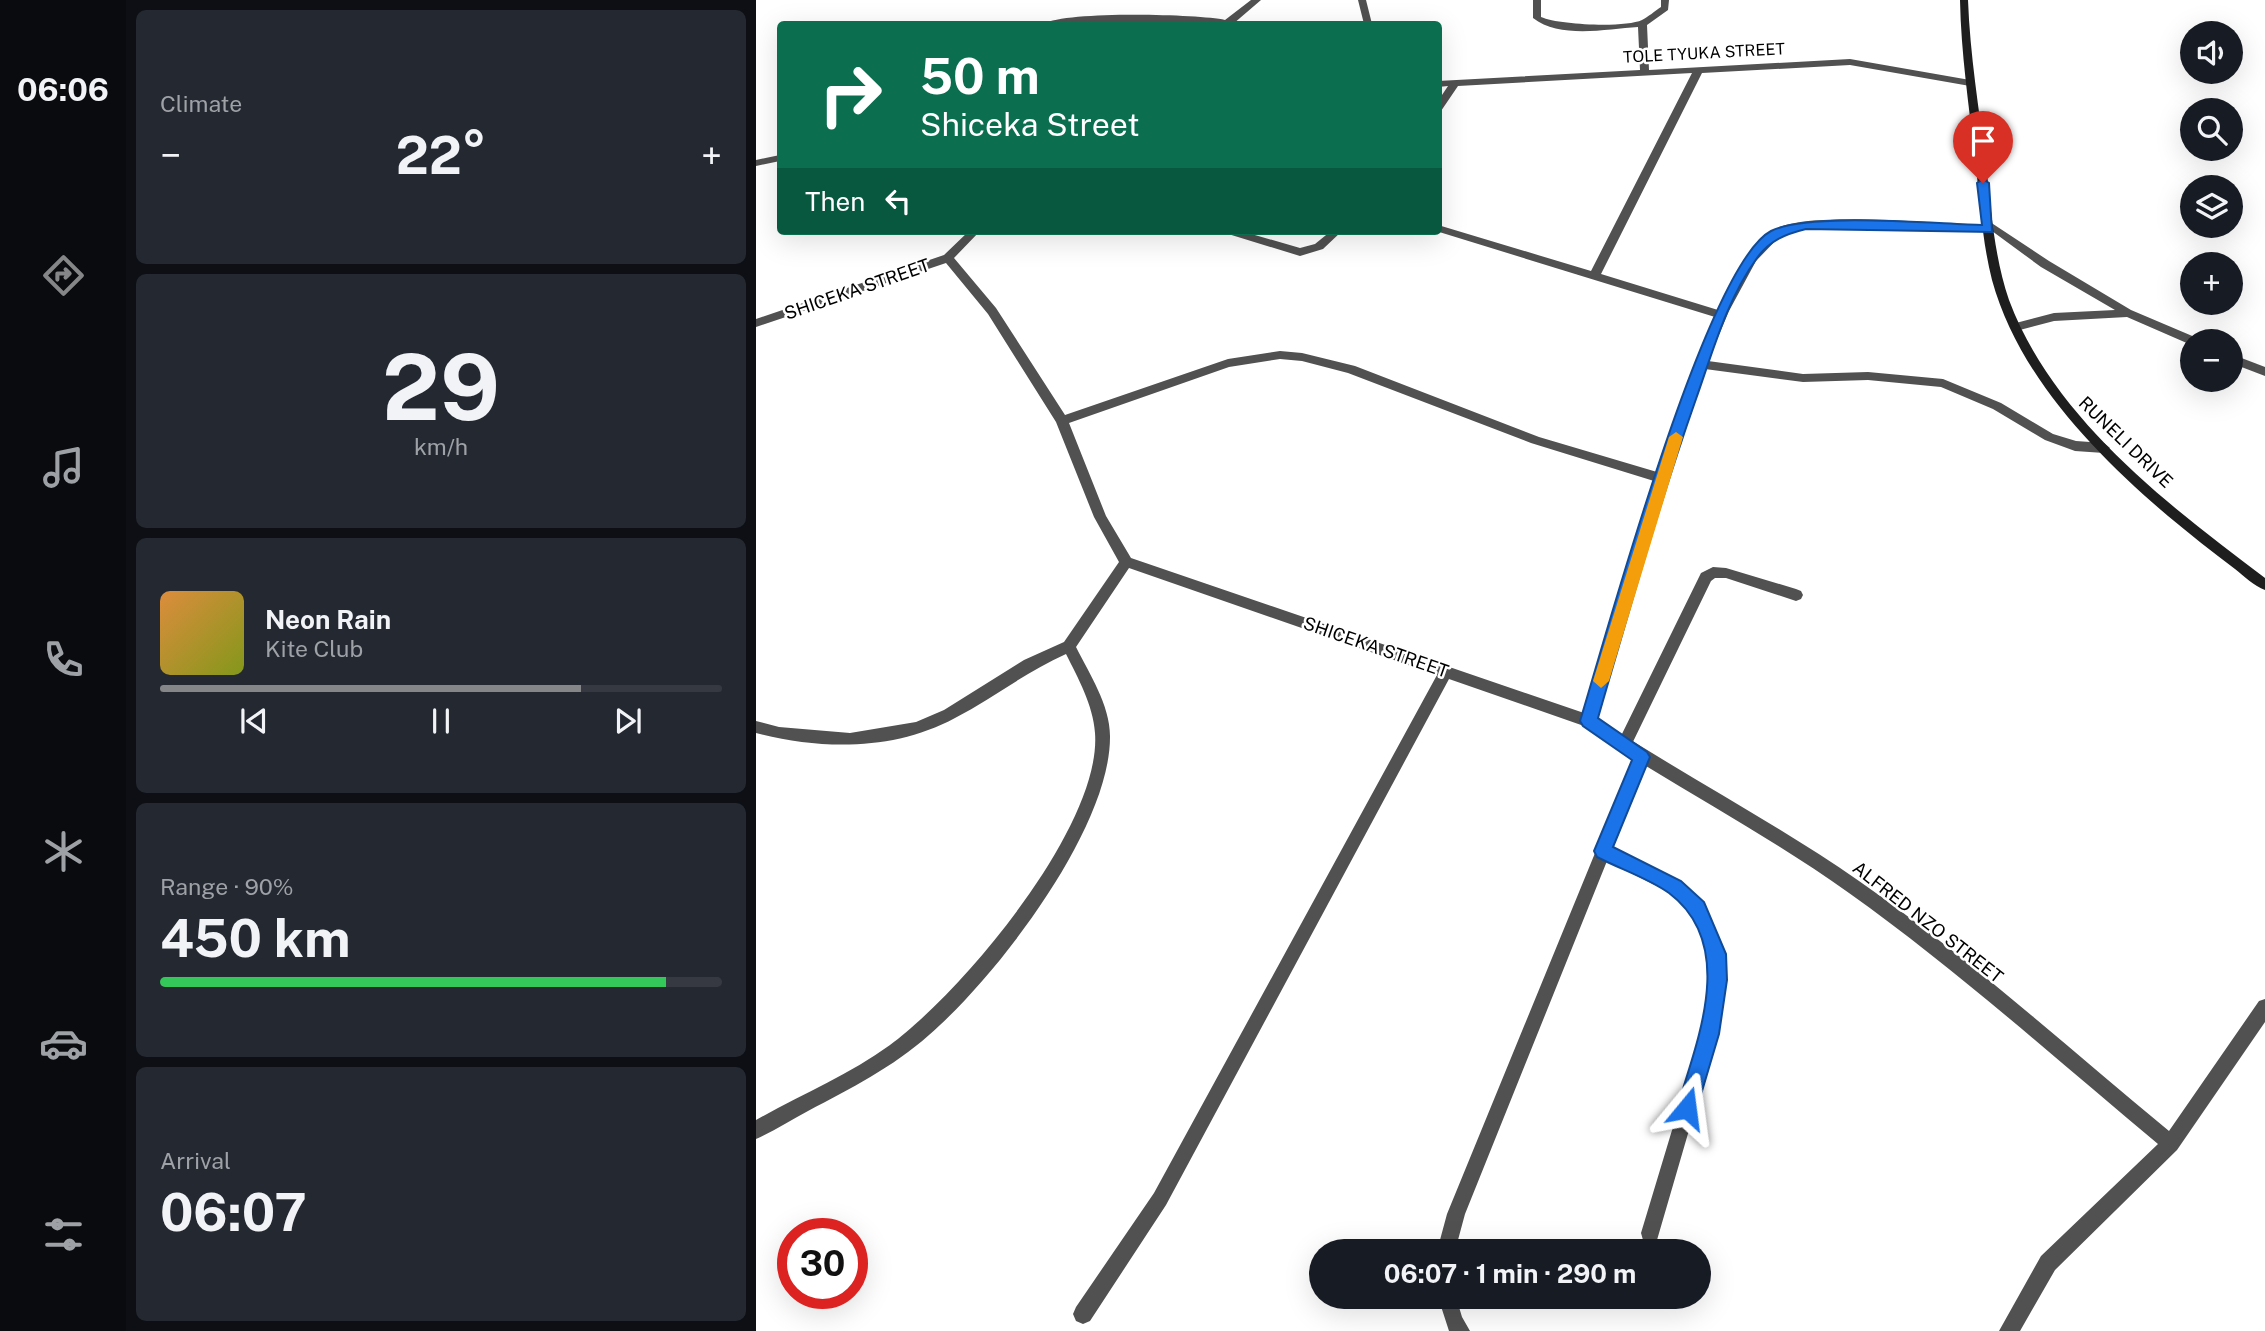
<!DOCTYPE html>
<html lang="en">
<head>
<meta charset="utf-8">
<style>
	body { margin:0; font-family:"Public Sans",sans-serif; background:#242831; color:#f1f3f6; height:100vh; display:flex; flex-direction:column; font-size:26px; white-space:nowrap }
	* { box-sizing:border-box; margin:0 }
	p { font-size:23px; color:#9ea1a6 }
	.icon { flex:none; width:38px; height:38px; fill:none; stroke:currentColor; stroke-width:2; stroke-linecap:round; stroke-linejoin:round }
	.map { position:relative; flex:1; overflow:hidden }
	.details { display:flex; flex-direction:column; gap:10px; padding:10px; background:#0d0f14; width:630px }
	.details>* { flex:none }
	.hud { position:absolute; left:21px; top:21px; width:665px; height:214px; border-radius:7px; box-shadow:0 7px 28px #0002; background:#0b6e4f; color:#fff; overflow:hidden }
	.tools { position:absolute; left:1424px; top:21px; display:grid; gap:14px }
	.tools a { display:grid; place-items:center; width:63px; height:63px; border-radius:50%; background:#171b24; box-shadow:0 7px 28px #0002; font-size:35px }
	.speed { position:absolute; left:21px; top:1218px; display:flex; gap:14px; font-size:35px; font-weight:700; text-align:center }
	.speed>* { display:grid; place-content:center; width:91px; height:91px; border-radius:50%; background:#171b24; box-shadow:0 7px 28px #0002; line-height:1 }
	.speed .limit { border:10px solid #d22; background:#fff; color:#111 }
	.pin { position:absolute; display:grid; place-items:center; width:60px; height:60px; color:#fff; margin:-72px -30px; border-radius:50% 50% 50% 0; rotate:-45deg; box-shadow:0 0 7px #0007 }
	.pin .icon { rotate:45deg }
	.me { position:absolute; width:77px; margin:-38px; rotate:16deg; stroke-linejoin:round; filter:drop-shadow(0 0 5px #0008) }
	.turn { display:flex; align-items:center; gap:24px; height:147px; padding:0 28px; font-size:32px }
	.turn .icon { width:91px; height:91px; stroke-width:2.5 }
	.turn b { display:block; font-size:49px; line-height:60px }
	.then { display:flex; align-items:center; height:66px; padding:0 28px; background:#0003; gap:14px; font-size:26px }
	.big { font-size:52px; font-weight:700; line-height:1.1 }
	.details .tile { flex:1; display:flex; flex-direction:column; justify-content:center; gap:10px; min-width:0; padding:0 24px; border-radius:10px; background:#242831 }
	.details .dial { align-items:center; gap:0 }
	.dial b { font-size:91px; line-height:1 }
	.song { display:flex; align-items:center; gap:21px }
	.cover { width:84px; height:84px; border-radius:10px; background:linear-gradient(135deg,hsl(30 70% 55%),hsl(70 70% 35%)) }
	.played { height:7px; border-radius:4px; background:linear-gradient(90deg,#858687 75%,#363941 75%) }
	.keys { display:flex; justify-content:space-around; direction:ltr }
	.heat { display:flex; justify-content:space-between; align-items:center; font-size:38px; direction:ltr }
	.charge { height:10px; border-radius:5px; background:linear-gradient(90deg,#34c759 90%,#363941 0) }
	.trip { position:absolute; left:553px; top:1239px; width:402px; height:70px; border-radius:35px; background:#171b24; box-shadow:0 7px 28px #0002; font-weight:700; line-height:70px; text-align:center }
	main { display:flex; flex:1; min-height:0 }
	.menu { display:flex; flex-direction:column; width:126px; justify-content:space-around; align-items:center; background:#090b0e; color:#9ea1a6 }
	.menu .icon { width:49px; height:49px }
	.menu .active { color:#858687 }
	.menu b { font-size:32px; color:#f1f3f6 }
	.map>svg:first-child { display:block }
</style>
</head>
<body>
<main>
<nav class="menu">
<b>06:06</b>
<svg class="icon active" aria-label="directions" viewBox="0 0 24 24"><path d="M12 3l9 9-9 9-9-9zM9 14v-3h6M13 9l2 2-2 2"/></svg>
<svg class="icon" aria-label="music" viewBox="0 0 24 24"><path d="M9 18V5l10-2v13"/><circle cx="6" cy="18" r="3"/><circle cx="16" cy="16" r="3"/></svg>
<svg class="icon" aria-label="phone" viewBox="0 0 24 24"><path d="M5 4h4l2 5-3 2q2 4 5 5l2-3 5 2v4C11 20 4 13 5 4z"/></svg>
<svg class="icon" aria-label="climate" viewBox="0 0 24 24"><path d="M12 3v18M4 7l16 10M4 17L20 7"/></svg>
<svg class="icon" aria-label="car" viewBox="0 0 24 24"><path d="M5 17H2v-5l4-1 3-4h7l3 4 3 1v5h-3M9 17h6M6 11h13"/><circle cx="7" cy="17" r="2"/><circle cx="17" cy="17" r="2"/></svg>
<svg class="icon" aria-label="filters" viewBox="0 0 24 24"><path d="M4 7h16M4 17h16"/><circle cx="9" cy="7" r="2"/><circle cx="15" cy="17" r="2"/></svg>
</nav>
<section class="details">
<div class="tile"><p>Climate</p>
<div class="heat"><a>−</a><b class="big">22°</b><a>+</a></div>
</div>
<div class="tile dial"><b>29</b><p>km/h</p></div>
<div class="tile">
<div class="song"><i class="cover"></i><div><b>Neon Rain</b><p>Kite Club</p></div></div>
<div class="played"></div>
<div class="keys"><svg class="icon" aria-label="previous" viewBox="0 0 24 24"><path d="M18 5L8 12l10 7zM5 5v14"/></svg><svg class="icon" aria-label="pause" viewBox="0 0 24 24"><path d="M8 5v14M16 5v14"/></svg><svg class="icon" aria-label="next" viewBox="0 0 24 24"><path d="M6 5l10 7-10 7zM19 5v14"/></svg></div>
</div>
<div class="tile"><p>Range · 90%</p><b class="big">450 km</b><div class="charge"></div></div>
<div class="tile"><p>Arrival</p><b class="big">06:07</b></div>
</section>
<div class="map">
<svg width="1509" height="1331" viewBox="0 0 1509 1331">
	<rect width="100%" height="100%" fill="#fff"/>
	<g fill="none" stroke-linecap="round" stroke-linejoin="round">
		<path fill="#515151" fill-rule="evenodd" d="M957,567l13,1 70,21 5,2 2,4 -2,4 -5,2 -70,-23h-11l-4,3 -82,169 -5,2 -5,-2 -2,-5 2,-5 82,-167z"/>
		<g fill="#515151" fill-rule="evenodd">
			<path d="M495,0h10l-28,24 -93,-3 -96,3c20,-13 153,-10 181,-4z"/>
			<path d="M602,0h8l6,24h-8z"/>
			<path d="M777,0h8v17c18,8 84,11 101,3 6,-3 13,-9 19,-13v-7h8l-1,10 -21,15 2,45 201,-11 120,21 5,3 -5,3 -120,-21 -148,8 -101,201 117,36c15,-27 29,-62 56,-80 30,-20 168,-6 209,-5l-1,-2 5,-3 62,41 82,49 66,28 2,3h-6v4l-4,-1 -62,-27 -73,4 -38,10 -4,-1v-6l42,-11 61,-3 -74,-43 -49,-36 -144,-4 -52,3 -14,4 -26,27 -27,50 -21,50 95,13 65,-2 75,7 58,24 52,31 23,7 28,2 6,5 -6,5 -29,-2 -30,-11 -52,-31 -52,-22 -73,-7 -65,2 -98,-13 -57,169 -51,180c86,57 177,104 262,163 109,76 208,166 310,250l90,-130 6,-2v23l-88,128 -122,120 -35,61h-21l42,-75 117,-112c-102,-85 -201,-174 -309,-251 -65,-47 -135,-85 -203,-127l-33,82 68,34 22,21 22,51 1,26 -9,54 -60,206 -7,2 -7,-2 -2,-7 60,-199 9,-54 -1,-26 -18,-41 -22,-21 -62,-31 -142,353 -10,37h-18l10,-37 187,-456 -50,-32 -135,-47 -283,526 -76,116 -7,3 -7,-3 -3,-7 3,-7 78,-114 283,-518 -308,-107 -53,79c13,26 34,58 34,89 1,92 -113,240 -181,299 -36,32 -79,54 -121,76 -17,9 -34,20 -52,28v-19c44,-25 93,-45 134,-75 72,-53 212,-219 205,-312 -2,-28 -17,-55 -29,-79 -40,18 -73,44 -111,64 -61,33 -134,32 -199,15v-12l23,6 71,6 66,-11 28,-12 80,-50 40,-18 55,-80 -25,-45 -38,-95 -68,-108 -42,-51 -190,64v-8l188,-64 25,-24h11l-26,27 42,50 69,107 163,-56 52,-8 22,2 53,13 184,71 118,35 32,-93 26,-62 -279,-86h2v-6l153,46 101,-198 -234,13 -17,25 -3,1v-11l10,-15 -10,1v-6l202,-11 -2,-43c-32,2 -78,12 -105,-9zM524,359l22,2 46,12 183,70 123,38 -70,232 -453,-155 -25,-42 -37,-93 160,-56z"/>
			<path d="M24,155v6l-24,5v-6z"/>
			<path d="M468,231h17l59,17 15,-4 16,-13h11l-19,18 -23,7 -75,-23z"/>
			<path d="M1475,354l34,13v9l-34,-13z"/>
			<path d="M682,1297h18l6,20 8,14h-21z"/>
		</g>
		<path fill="#1e1e1e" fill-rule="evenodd" d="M1204,0h8c2,55 11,109 18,164 5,45 8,92 23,136 44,118 159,205 256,278v12c-11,-4 -21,-14 -30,-21 -23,-17 -45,-35 -67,-53 -73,-62 -150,-141 -176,-236 -10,-39 -12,-81 -17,-121 -6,-53 -14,-106 -15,-159z"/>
	</g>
	<path fill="#1a73e8" stroke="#114b97" stroke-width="2" d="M1227,179l6,4 3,49 -186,-3c-20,5 -36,11 -49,29 -30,41 -44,93 -61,141 -37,105 -67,212 -98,319l49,34 3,5 -37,90 68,34 23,21 22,52 1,26 -8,54 -22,74 -3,7 -7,3 -7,-3 -3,-7c20,-67 61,-163 -8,-215 -21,-15 -49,-24 -72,-36l-3,-6 38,-91 -49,-34 -3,-5c26,-84 126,-456 191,-490 37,-19 164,-7 211,-6l-5,-42z"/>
	<path fill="#f59e0b" d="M920,432l7,5 -74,244 -8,7 -8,-7 76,-244z"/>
	<g text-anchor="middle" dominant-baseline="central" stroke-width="5" stroke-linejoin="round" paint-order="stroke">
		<g font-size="16" fill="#000" stroke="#fff">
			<text transform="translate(948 53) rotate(-3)">TOLE TYUKA STREET</text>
		</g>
		<g font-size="18" fill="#000" stroke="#fff">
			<text transform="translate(101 289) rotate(-19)">SHICEKA STREET</text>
			<text transform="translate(1370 442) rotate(44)">RUNELI DRIVE</text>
			<text transform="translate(620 647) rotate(19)">SHICEKA STREET</text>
			<text transform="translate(1172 922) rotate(38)">ALFRED NZO STREET</text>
		</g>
	</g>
</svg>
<div class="tools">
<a><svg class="icon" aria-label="sound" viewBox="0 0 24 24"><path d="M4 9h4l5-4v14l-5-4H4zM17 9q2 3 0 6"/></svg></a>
<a><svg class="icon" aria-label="search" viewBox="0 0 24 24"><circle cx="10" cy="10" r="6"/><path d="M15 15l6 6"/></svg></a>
<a><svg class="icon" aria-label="layers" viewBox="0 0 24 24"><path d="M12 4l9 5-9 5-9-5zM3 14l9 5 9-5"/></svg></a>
<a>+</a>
<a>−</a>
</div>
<div class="speed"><div class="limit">30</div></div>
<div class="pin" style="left:1227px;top:183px;background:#d93025"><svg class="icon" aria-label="arrive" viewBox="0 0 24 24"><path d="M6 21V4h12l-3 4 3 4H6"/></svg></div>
<svg class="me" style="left:931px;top:1108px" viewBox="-20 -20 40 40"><path d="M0-17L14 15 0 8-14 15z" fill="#1a73e8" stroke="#fff" stroke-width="4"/></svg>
<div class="trip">06:07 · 1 min · 290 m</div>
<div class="hud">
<div class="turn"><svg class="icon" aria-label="right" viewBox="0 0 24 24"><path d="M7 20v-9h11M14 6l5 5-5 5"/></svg><div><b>50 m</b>Shiceka Street</div></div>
<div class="then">Then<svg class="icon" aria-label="left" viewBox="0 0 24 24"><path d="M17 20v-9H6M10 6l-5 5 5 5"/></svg></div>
</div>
</div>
</main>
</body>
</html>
